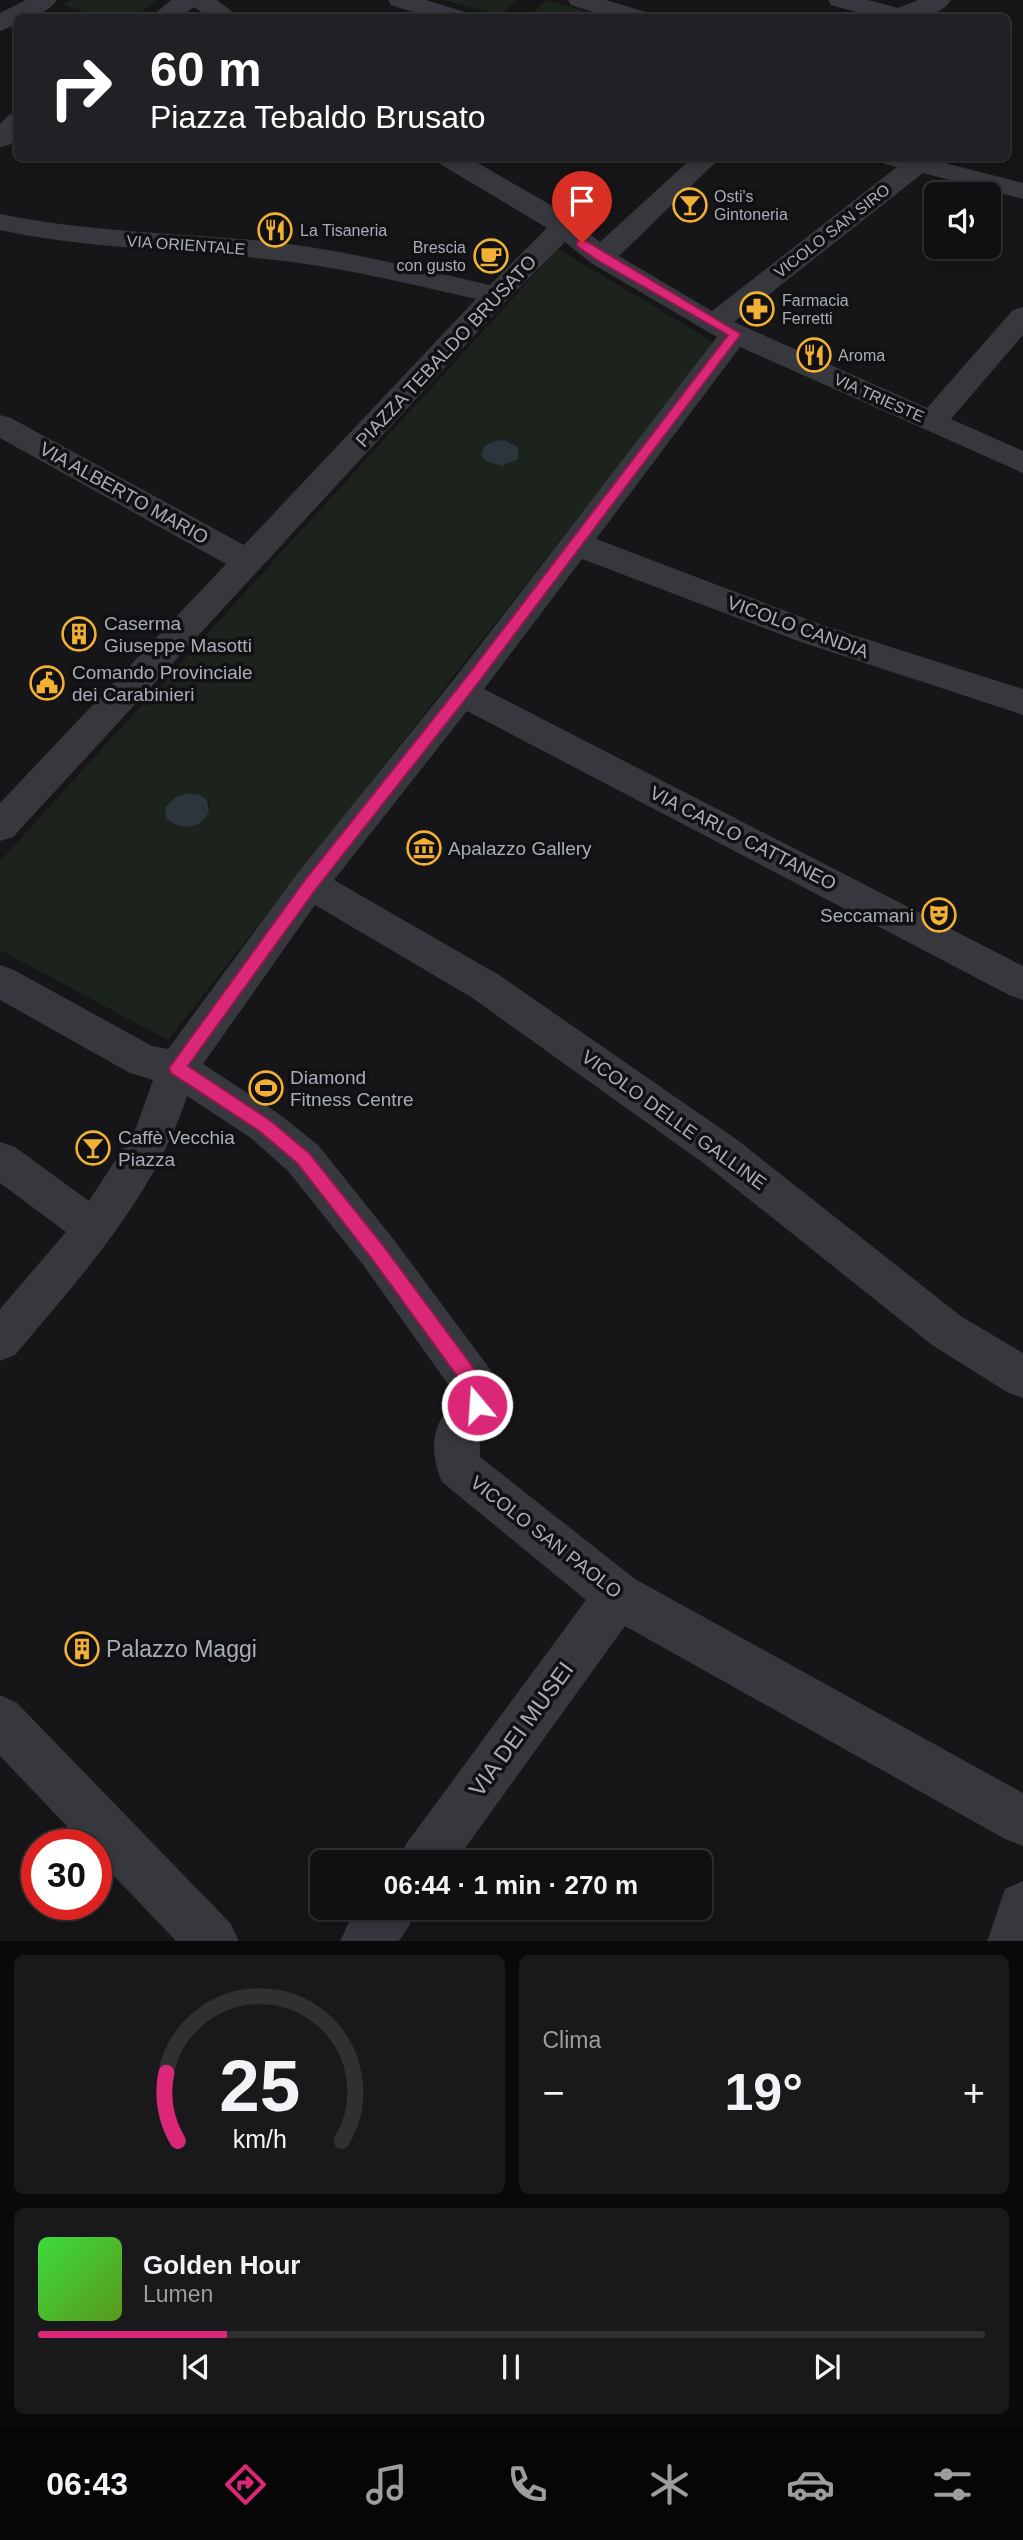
<!DOCTYPE html>
<html lang="it">
<head>
<meta charset="utf-8">
<style>
	body { margin:0; font-family:Helvetica,sans-serif; background:#19191b; color:#f1f3f6; height:100vh; display:flex; flex-direction:column; font-size:26px; white-space:nowrap }
	* { box-sizing:border-box; margin:0 }
	p { font-size:23px; color:#9c9d9f }
	.icon { flex:none; width:38px; height:38px; fill:none; stroke:currentColor; stroke-width:2; stroke-linecap:round; stroke-linejoin:round }
	.map { position:relative; height:1941px; overflow:hidden }
	.drawer { display:flex; flex-direction:column; gap:14px; padding:14px; background:#09090a; flex:1 }
	.drawer>* { flex:none }
	.guide { position:absolute; left:14px; top:14px; width:996px; height:147px; border-radius:10px; box-shadow:0 4px 10px #0003,0 0 0 2px #303032; background:#202124; color:#fff; overflow:hidden }
	.fabs { position:absolute; left:924px; top:182px; display:grid; gap:14px }
	.fabs a { display:grid; place-items:center; width:77px; height:77px; border-radius:10px; background:#101012; box-shadow:0 4px 10px #0003,0 0 0 2px #303032; font-size:35px }
	.speed { position:absolute; left:21px; top:1829px; display:flex; gap:14px; font-size:35px; font-weight:700; text-align:center }
	.speed>* { display:grid; place-content:center; width:91px; height:91px; border-radius:50%; background:#101012; box-shadow:0 4px 10px #0003,0 0 0 2px #303032; line-height:1 }
	.speed .limit { border:10px solid #d22; background:#fff; color:#111 }
	.pin { position:absolute; display:grid; place-items:center; width:60px; height:60px; color:#fff; margin:-72px -30px; border-radius:50% 50% 50% 0; rotate:-45deg; box-shadow:0 0 7px #0007 }
	.pin .icon { rotate:45deg }
	.me { position:absolute; width:77px; margin:-38px; rotate:342deg; stroke-linejoin:round; filter:drop-shadow(0 0 5px #0008) }
	.turn { display:flex; align-items:center; gap:24px; height:147px; padding:0 21px; font-size:32px }
	.turn .icon { width:91px; height:91px; stroke-width:2.5 }
	.turn b { display:block; font-size:49px; line-height:60px }
	.big { font-size:52px; font-weight:600; line-height:1.1 }
	.drawer .widget { flex:1; display:flex; flex-direction:column; justify-content:center; gap:10px; min-width:0; padding:0 24px; border-radius:10px; background:#19191b }
	.drawer .dial { align-items:center; gap:0 }
	.dial svg { height:182px; overflow:visible; fill:none; stroke:#303032; stroke-width:7; stroke-linecap:round; text-anchor:middle }
	.dial text { fill:#f1f3f6; stroke:none }
	.song { display:flex; align-items:center; gap:21px }
	.cover { width:84px; height:84px; border-radius:10px; background:linear-gradient(135deg,hsl(120 70% 55%),hsl(90 70% 35%)) }
	.played { height:7px; border-radius:4px; background:linear-gradient(90deg,#db2777 20%,#303032 20%) }
	.keys { display:flex; justify-content:space-around; direction:ltr }
	.heat { display:flex; justify-content:space-between; align-items:center; font-size:38px; direction:ltr }
	.drawer .tiles { flex:1; display:grid; gap:14px; grid-template-columns:1fr 1fr }
	.widget:last-child { grid-column:span 2 }
	.trip { position:absolute; left:310px; top:1850px; width:402px; height:70px; border-radius:10px; background:#101012; box-shadow:0 4px 10px #0003,0 0 0 2px #303032; font-weight:600; line-height:70px; text-align:center }
	.tab-bar { display:flex; height:112px; justify-content:space-around; align-items:center; background:#060607; color:#9c9d9f }
	.tab-bar .icon { width:49px; height:49px }
	.tab-bar .on { color:#db2777 }
	.tab-bar b { font-size:32px; color:#f1f3f6 }
	.map>svg:first-child { display:block }
</style>
</head>
<body>
<div class="map">
<svg width="1023" height="1942" viewBox="0 0 1023 1942">
	<rect width="100%" height="100%" fill="#161618"/>
	<g fill="#1c231d" fill-rule="evenodd">
		<path d="M72,0h85l-24,18 -32,-1 -39,-12z"/>
		<path d="M445,0h71l-16,16z"/>
		<path d="M546,0l61,17h-79z"/>
		<path d="M558,249l157,94 -547,697 -168,-90v-89zM507,441l11,6v12l-12,6 -21,-4 -2,-12 9,-7zM192,793l8,2 9,7 -1,14 -26,11 -11,-4 12,-29z"/>
	</g>
	<g fill="#2c353c">
		<path d="M504,440l14,7v12l-16,7 -17,-5 -4,-7c3,-11 12,-13 23,-14z"/>
		<path d="M188,793l12,2 7,5 2,12c-9,18 -29,19 -43,6l-1,-10 11,-11z"/>
	</g>
	<g fill="none" stroke-linecap="round" stroke-linejoin="round">
		<g fill="#37383d" fill-rule="evenodd">
			<path d="M26,0h31c-8,12 -25,18 -39,18v6l-18,7v-18z"/>
			<path d="M171,0h46l23,18h-30l-16,-11 -15,11h-29z"/>
			<path d="M388,0h38l42,13 3,5h-40l-40,-13z"/>
			<path d="M568,0h38l43,13 3,5h-40l-41,-13z"/>
			<path d="M828,0h40l30,8 20,-8h33c-21,32 -90,14 -120,5z"/>
			<path d="M18,113v24l-9,8 -9,2v-23l9,-9z"/>
			<path d="M437,158h32l87,50 44,34 92,-84h28l-101,98 93,55 185,-144 -12,-3 -3,-6h43l98,25v16l-100,-26 -189,149 193,86 86,-98 10,-3v28l-72,84 72,32v22l-283,-126 -144,192 229,87 198,63v26l-222,-73 -219,-83 -98,130 539,277v34l-14,-5 -542,-284 -133,169 165,95 237,164 226,178 61,36v45l-16,-6 -75,-47 -226,-180 -235,-168 -156,-92 -112,159 76,50 39,31 76,95 96,129 6,15 2,21 -18,34v18l155,122 388,214v53l-18,-7 -380,-213 -170,236h-57l8,-18 180,-244 -144,-118c-8,-19 -12,-42 -2,-61 6,-12 14,-17 12,-31l-88,-124 -76,-95 -37,-33 -64,-42c-33,101 -105,179 -172,259l-15,6v-52l66,-77 -66,-49v-41l15,5 74,54 47,-73 17,-48 -23,-7 -130,-73v-35l14,5 138,76 16,3 129,-175 161,-200 259,-337 -126,-74 -26,-21 -59,59 -493,536 -13,4v-38l226,-239 -226,-126v-23l11,3 233,127 232,-246c-70,-16 -139,-33 -210,-40 -89,-10 -178,-10 -266,-29v-16c88,18 176,19 265,27 76,8 150,27 225,44l57,-57 -107,-64z"/>
			<path d="M0,1695l17,8 214,221 8,18h-62l-81,-85v-13h-12l-84,-88z"/>
			<path d="M1023,1881v61h-36l18,-53z"/>
			<path d="M359,1908h58l-8,18 -11,16h-58l8,-18z"/>
		</g>
	</g>
	<path fill="#db2777" stroke="#8e194d" stroke-width="2" d="M577,241h9l155,93 -266,353 -159,202 -128,177 83,55 38,32 76,95 96,130 5,27 -3,7 -6,2 -7,-2 -5,-25 -93,-128 -75,-96 -38,-32 -88,-58 -2,-5 136,-188 160,-201 263,-344 -131,-75 -20,-14z"/>
	<defs>
		<symbol id="bar-ring" viewBox="-11 -11 22 22"><circle r="9.5" fill="#111113" stroke="#f2b134" stroke-width="1.5"/><path d="M-6-5H6L.8 .8V4.5H3.5V6h-7V4.5H-.8V.8Z" fill="#f2b134"/></symbol>
		<symbol id="restaurant-ring" viewBox="-11 -11 22 22"><circle r="9.5" fill="#111113" stroke="#f2b134" stroke-width="1.5"/><path d="M-5-6h1v4h1v-4h1v4h1v-4h1v5L-1.5 .5V6h-2V.5L-5-1ZM5-6V6H3V1.5H1.5Q1.5-4 5-6Z" fill="#f2b134"/></symbol>
		<symbol id="cafe-ring" viewBox="-11 -11 22 22"><circle r="9.5" fill="#111113" stroke="#f2b134" stroke-width="1.5"/><path d="M-5.5-4.5H6V0H3Q3 3.5 0 3.5H-2.5Q-5.5 3.5-5.5 0ZM3-3.2v2h1.7v-2ZM-6 4.5H4V6H-6Z" fill="#f2b134"/></symbol>
		<symbol id="pharmacy-ring" viewBox="-11 -11 22 22"><circle r="9.5" fill="#111113" stroke="#f2b134" stroke-width="1.5"/><path d="M-2-6h4v4h4v4h-4v4h-4v-4h-4v-4h4Z" fill="#f2b134"/></symbol>
		<symbol id="building-ring" viewBox="-11 -11 22 22"><circle r="9.5" fill="#111113" stroke="#f2b134" stroke-width="1.5"/><path d="M-4-6H4V6H1V3H-1V6H-4ZM-2.5-4.3h1.7v1.8h-1.7ZM.8-4.3h1.7v1.8H.8ZM-2.5-1h1.7V.8h-1.7ZM.8-1h1.7V.8H.8Z" fill="#f2b134"/></symbol>
		<symbol id="civic-ring" viewBox="-11 -11 22 22"><circle r="9.5" fill="#111113" stroke="#f2b134" stroke-width="1.5"/><path d="M-.6-6.5H3V-4.5H.6V-3L4-1V1h2V6H-6V1h2V-1L-.6-3ZM-1.2 2.5V6h2.4V2.5Z" fill="#f2b134"/></symbol>
		<symbol id="museum-ring" viewBox="-11 -11 22 22"><circle r="9.5" fill="#111113" stroke="#f2b134" stroke-width="1.5"/><path d="M0-6L6-3V-2H-6V-3ZM-5-1h2V3h-2ZM-1-1h2V3h-2ZM3-1h2V3H3ZM-6 4H6V6H-6Z" fill="#f2b134"/></symbol>
		<symbol id="theatre-ring" viewBox="-11 -11 22 22"><circle r="9.5" fill="#111113" stroke="#f2b134" stroke-width="1.5"/><path d="M-5-5.5Q0-4 5-5.5V0Q5 5 0 6Q-5 5-5 0ZM-3.3-2.5H-1v1.5H-3.3ZM1-2.5H3.3v1.5H1ZM-2.8 1Q0 5.5 2.8 1Z" fill="#f2b134"/></symbol>
		<symbol id="stadium-ring" viewBox="-11 -11 22 22"><circle r="9.5" fill="#111113" stroke="#f2b134" stroke-width="1.5"/><path d="M0-5a6.5 5 0 1 0 0 10a6.5 5 0 1 0 0-10ZM-3.5-1.8h7v3.6h-7Z" fill="#f2b134"/></symbol>
	</defs>
	<g fill-rule="evenodd">
		<use href="#bar-ring" x="671" y="186" width="38" height="38"/>
		<use href="#restaurant-ring" x="256" y="211" width="38" height="38"/>
		<use href="#cafe-ring" x="472" y="237" width="38" height="38"/>
		<use href="#pharmacy-ring" x="738" y="290" width="38" height="38"/>
		<use href="#restaurant-ring" x="795" y="336" width="38" height="38"/>
		<use href="#building-ring" x="60" y="615" width="38" height="38"/>
		<use href="#civic-ring" x="28" y="664" width="38" height="38"/>
		<use href="#museum-ring" x="405" y="829" width="38" height="38"/>
		<use href="#theatre-ring" x="920" y="896" width="38" height="38"/>
		<use href="#stadium-ring" x="247" y="1069" width="38" height="38"/>
		<use href="#bar-ring" x="74" y="1129" width="38" height="38"/>
		<use href="#building-ring" x="63" y="1630" width="38" height="38"/>
	</g>
	<g text-anchor="middle" dominant-baseline="central" stroke-width="7" stroke-linejoin="round" paint-order="stroke">
		<g font-size="16" fill="#a8adb8" stroke="#111113" text-anchor="start">
			<text x="714" y="196">Osti's<tspan x="714" dy="18">Gintoneria</tspan></text>
			<text x="300" y="230">La Tisaneria</text>
			<text x="466" y="247" text-anchor="end">Brescia<tspan x="466" dy="18">con gusto</tspan></text>
			<text x="782" y="300">Farmacia<tspan x="782" dy="18">Ferretti</tspan></text>
			<text x="838" y="355">Aroma</text>
		</g>
		<g font-size="16" fill="#a8adb8" stroke="#111113">
			<text transform="translate(832 231) rotate(-38)">VICOLO SAN SIRO</text>
			<text transform="translate(186 245) rotate(4)">VIA ORIENTALE</text>
			<text transform="translate(879 398) rotate(24)">VIA TRIESTE</text>
		</g>
		<g font-size="19" fill="#a8adb8" stroke="#111113">
			<text transform="translate(446 351) rotate(-47)">PIAZZA TEBALDO BRUSATO</text>
			<text transform="translate(124 493) rotate(29)">VIA ALBERTO MARIO</text>
			<text transform="translate(798 627) rotate(20)">VICOLO CANDIA</text>
			<text transform="translate(743 838) rotate(27)">VIA CARLO CATTANEO</text>
			<text transform="translate(674 1120) rotate(36)">VICOLO DELLE GALLINE</text>
			<text transform="translate(546 1537) rotate(38)">VICOLO SAN PAOLO</text>
		</g>
		<g font-size="19" fill="#a8adb8" stroke="#111113" text-anchor="start">
			<text x="104" y="623">Caserma<tspan x="104" dy="22">Giuseppe Masotti</tspan></text>
			<text x="72" y="672">Comando Provinciale<tspan x="72" dy="22">dei Carabinieri</tspan></text>
			<text x="448" y="848">Apalazzo Gallery</text>
			<text x="914" y="915" text-anchor="end">Seccamani</text>
			<text x="290" y="1077">Diamond<tspan x="290" dy="22">Fitness Centre</tspan></text>
			<text x="118" y="1137">Caffè Vecchia<tspan x="118" dy="22">Piazza</tspan></text>
		</g>
		<g font-size="23" fill="#a8adb8" stroke="#111113" text-anchor="start">
			<text x="106" y="1649">Palazzo Maggi</text>
		</g>
		<g font-size="23" fill="#a8adb8" stroke="#111113">
			<text transform="translate(521 1729) rotate(-54)">VIA DEI MUSEI</text>
		</g>
	</g>
</svg>
<div class="fabs">
<a><svg class="icon" aria-label="sound" viewBox="0 0 24 24"><path d="M4 9h4l5-4v14l-5-4H4zM17 9q2 3 0 6"/></svg></a>
</div>
<div class="speed"><div class="limit">30</div></div>
<div class="pin" style="left:582px;top:243px;background:#d93025"><svg class="icon" aria-label="arrive" viewBox="0 0 24 24"><path d="M6 21V4h12l-3 4 3 4H6"/></svg></div>
<svg class="me" style="left:477px;top:1405px" viewBox="-20 -20 40 40"><circle r="17" fill="#db2777" stroke="#fff" stroke-width="3"/><path d="M0-11L8 9 0 5-8 9z" fill="#fff"/></svg>
<div class="trip">06:44 · 1 min · 270 m</div>
<div class="guide">
<div class="turn"><svg class="icon" aria-label="right" viewBox="0 0 24 24"><path d="M7 20v-9h11M14 6l5 5-5 5"/></svg><div><b>60 m</b>Piazza Tebaldo Brusato</div></div>
</div>
</div>
<section class="drawer">
<div class="tiles">
<div class="widget dial"><svg viewBox="0 0 100 80">
<path d="M14 69A42 42 0 1 1 86 69"/>
<path d="M14 69A42 42 0 0 1 9 39" stroke="#db2777"/>
<text x="50" y="56" font-size="32" font-weight="700">25</text>
<text x="50" y="72" font-size="11">km/h</text>
</svg></div>
<div class="widget"><p>Clima</p>
<div class="heat"><a>−</a><b class="big">19°</b><a>+</a></div>
</div>
<div class="widget">
<div class="song"><i class="cover"></i><div><b>Golden Hour</b><p>Lumen</p></div></div>
<div class="played"></div>
<div class="keys"><svg class="icon" aria-label="previous" viewBox="0 0 24 24"><path d="M18 5L8 12l10 7zM5 5v14"/></svg><svg class="icon" aria-label="pause" viewBox="0 0 24 24"><path d="M8 5v14M16 5v14"/></svg><svg class="icon" aria-label="next" viewBox="0 0 24 24"><path d="M6 5l10 7-10 7zM19 5v14"/></svg></div>
</div>
</div>
</section>
<nav class="tab-bar">
<b>06:43</b>
<svg class="icon on" aria-label="directions" viewBox="0 0 24 24"><path d="M12 3l9 9-9 9-9-9zM9 14v-3h6M13 9l2 2-2 2"/></svg>
<svg class="icon" aria-label="music" viewBox="0 0 24 24"><path d="M9 18V5l10-2v13"/><circle cx="6" cy="18" r="3"/><circle cx="16" cy="16" r="3"/></svg>
<svg class="icon" aria-label="phone" viewBox="0 0 24 24"><path d="M5 4h4l2 5-3 2q2 4 5 5l2-3 5 2v4C11 20 4 13 5 4z"/></svg>
<svg class="icon" aria-label="climate" viewBox="0 0 24 24"><path d="M12 3v18M4 7l16 10M4 17L20 7"/></svg>
<svg class="icon" aria-label="car" viewBox="0 0 24 24"><path d="M5 17H2v-5l4-1 3-4h7l3 4 3 1v5h-3M9 17h6M6 11h13"/><circle cx="7" cy="17" r="2"/><circle cx="17" cy="17" r="2"/></svg>
<svg class="icon" aria-label="filters" viewBox="0 0 24 24"><path d="M4 7h16M4 17h16"/><circle cx="9" cy="7" r="2"/><circle cx="15" cy="17" r="2"/></svg>
</nav>
</body>
</html>
